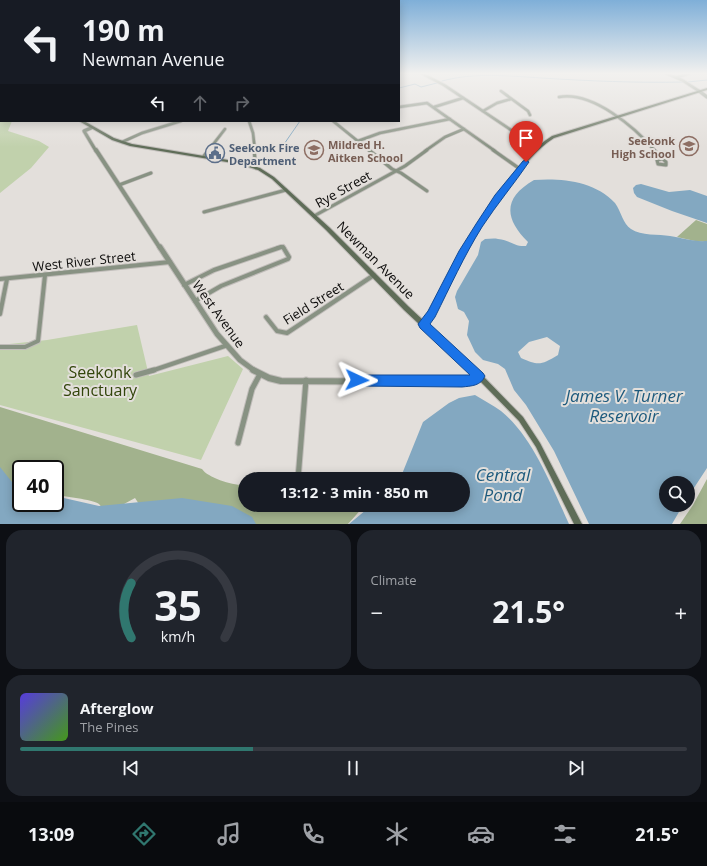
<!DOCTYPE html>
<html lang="en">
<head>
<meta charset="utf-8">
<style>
	body { margin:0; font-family:"Open Sans",sans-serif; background:#20242c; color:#f1f3f6; height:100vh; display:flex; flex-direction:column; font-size:15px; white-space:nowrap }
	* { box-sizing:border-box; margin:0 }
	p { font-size:13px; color:#9ea1a6 }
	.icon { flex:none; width:22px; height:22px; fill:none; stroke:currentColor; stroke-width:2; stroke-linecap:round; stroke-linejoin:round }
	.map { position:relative; height:524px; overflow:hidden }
	.drawer { display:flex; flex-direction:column; gap:6px; padding:6px; background:#0d0f14; flex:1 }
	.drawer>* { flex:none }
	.hud { position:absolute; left:0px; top:0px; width:400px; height:122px; box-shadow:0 2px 10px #0003; background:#171b24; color:#f1f3f6; overflow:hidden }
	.fabs { position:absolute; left:659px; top:476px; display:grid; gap:8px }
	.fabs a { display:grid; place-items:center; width:36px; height:36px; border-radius:50%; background:#171b24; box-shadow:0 2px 10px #0003; font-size:20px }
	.speed { position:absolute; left:12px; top:460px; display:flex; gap:8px; font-size:20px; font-weight:700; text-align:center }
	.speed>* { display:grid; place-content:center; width:52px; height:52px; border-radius:50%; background:#171b24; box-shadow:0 2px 10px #0003; line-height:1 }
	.speed .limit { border:2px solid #111; border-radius:6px; background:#fff; color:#111 }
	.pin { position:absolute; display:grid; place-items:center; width:34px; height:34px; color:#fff; margin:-41px -17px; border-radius:50% 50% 50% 0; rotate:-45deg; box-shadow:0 0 4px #0007 }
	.pin .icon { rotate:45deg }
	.me { position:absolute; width:44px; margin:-22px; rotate:92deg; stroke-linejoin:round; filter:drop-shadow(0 0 3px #0008) }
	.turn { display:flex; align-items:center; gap:14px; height:84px; padding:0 16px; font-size:18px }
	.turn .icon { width:52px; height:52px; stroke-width:2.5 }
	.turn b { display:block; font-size:28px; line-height:34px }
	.lanes { display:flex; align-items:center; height:38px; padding:0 16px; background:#0003; justify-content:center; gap:20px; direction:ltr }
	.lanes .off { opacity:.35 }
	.big { font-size:30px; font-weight:700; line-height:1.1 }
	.drawer .tile { flex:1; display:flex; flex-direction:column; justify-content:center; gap:6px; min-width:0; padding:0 14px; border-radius:16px; background:#20242c }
	.drawer .dial { align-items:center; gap:0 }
	.dial svg { height:104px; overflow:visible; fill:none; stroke:#363941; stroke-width:7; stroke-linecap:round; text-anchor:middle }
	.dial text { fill:#f1f3f6; stroke:none }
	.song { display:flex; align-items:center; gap:12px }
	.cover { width:48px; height:48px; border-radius:6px; background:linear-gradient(135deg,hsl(250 70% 55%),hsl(100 70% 35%)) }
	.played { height:4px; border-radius:2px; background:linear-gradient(90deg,#30776f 35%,#363941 35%) }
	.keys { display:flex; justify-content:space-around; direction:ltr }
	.heat { display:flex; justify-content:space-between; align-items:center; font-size:22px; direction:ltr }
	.drawer .tiles { flex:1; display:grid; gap:6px; grid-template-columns:1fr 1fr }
	.tile:last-child { grid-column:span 2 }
	.trip { position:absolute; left:238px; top:472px; width:232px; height:40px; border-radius:20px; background:#171b24; box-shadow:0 2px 10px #0003; font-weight:700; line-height:40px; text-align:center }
	.dock { display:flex; height:64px; justify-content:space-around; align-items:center; background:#090b0e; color:#9ea1a6 }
	.dock .icon { width:28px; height:28px }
	.dock .current { color:#30776f }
	.dock b { font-size:18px; color:#f1f3f6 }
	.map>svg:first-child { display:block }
</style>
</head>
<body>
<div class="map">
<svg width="707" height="524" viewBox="0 0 707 524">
	<rect width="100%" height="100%" fill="#e3dfdb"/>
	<g fill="#c1d1ac">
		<path d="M0,97l1,24h11l-4,10 31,10 10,6 -18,21 -31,25z"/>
		<path d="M137,325l12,51 79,-20 15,13 -42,91 -201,-55v-60l47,-5z"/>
	</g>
	<g fill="#a2b28d">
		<path d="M696,220l11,4v18l-12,-1 -18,-4z"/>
		<path d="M0,407l202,62c6,9 32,17 43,16v20h74l21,6 16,-6h9l-17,19h-97l-110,-17 -6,-9 -11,6 -19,8c-2,-2 -4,-6 -6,-8 -7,-5 -35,-7 -44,-10v-25h-34v21l-8,-3 -13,-17z"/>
		<path d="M707,479v45h-27l13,-19z"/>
	</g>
	<g fill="#83a8c1" fill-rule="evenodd">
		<path d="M534,180c27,-2 61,1 81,23 6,8 8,21 16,26 10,7 28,5 39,7 13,2 24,6 37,5v227l-19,29v-14h-22v22h17l-11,19h-83l-35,-73 -28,-46 -12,-15 -9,-21 -7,-5 -15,-4 -8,-8 -8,-17 2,-14 -5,-9 -6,-3 -3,-12 2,-6 21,-36 3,-13 4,-3c4,0 9,-1 13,0 12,1 16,8 28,7l2,-4c-24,-24 -25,-44 6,-62zM547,337l13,9 -2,9c-17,10 -19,11 -37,3l-3,-6 11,-10z"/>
		<path d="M641,184l28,8 21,-2 17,6v27l-35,-12 -35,-14 -3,-4 -1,-5 3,-3z"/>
		<path d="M475,395c8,5 18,10 26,16 32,26 51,76 68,113h-220l23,-19h91v-26h-63l23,-57 26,-19 10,-5z"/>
		<path d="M0,467l16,20 5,1v15h34v-7l44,10 83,-8 50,8 20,11 4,7h-256z"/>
	</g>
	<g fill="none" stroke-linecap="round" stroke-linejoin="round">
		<g stroke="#83a8c1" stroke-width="1">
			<path d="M442,81c33,-9 66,-5 100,-3 47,3 94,5 141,4"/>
			<path d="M688,82l19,-2"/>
			<path d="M399,88l16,-4 6,3 16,-4"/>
			<path d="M280,150l20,-29"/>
		</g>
		<defs>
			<g id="minor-far3">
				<path d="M421,73l23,12 94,63"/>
				<path d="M665,73l17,7 17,11"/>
				<path d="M677,77l14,-4"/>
				<path d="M501,91l27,20 2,4"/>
				<path d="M559,97c33,-6 76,30 96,54"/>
				<path d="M399,107l28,-4 68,48"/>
				<path d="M434,107l29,-9"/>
				<path d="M483,111l14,-8 14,-4"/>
				<path d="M249,121l4,12 2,18"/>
				<path d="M333,121l37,30"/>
				<path d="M358,141l22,-8 70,-14"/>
				<path d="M122,142l20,-9 39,-12"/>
				<path d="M208,151l17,-22"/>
				<path d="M425,151l20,-14 19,-8"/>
			</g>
			<g id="minor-far2">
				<path d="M254,150l2,18"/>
				<path d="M369,150l23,19 9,4 26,18"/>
				<path d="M493,150l27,19"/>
				<path d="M654,150l12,12v3l-8,-1 -1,-4 4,-1"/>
				<path d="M204,156l5,-6"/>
				<path d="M119,185l32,-12"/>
				<path d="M204,212l82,-22"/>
				<path d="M314,216l91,-50 22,-16"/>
				<path d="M277,248l5,-1 2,1"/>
			</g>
			<g id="minor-far1">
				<path d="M0,279l170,-17"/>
				<path d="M184,285l30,-15 67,-23"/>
				<path d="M195,301l26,-15 67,-27 1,-2 -6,-10"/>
				<path d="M0,314l7,-35"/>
				<path d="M266,317l11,14 10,2 87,-58"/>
				<path d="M0,347h25l13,-6 7,-66"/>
				<path d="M151,371l74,-25"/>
			</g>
			<g id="minor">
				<path d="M136,375l18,-5"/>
				<path d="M238,443l14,-54 8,-15"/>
				<path d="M298,479l8,-99"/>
				<path d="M296,505v2"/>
			</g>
			<g id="tertiary-far3">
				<path d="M699,91l8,6"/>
				<path d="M91,128l-7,3 12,20"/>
			</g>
			<path id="tertiary-far2" d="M96,150l64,98"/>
			<path id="tertiary-far1" d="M160,247l57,87 23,26 15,11"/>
			<path id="tertiary" d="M253,370l16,8 12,3 181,1 10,-1 7,-5"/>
			<g id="secondary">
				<path d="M707,88v2l-153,48c-18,11 -31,29 -44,46 -20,26 -37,54 -52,83 -10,20 -18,39 -31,57l54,50 42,43 17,26 42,81h-8l-38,-77 -17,-26 -42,-43 -54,-51h-2l-1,-2 -16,-15 -78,-80 -54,-51 -14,-9 -19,-6 -109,-18 -18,-6 -33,-19h5l30,17 18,6 108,18 20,6 14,9 56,51 78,78 15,14c14,-18 22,-39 33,-58 14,-28 32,-55 51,-80 13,-17 26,-34 45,-46z"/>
				<rect x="0" y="95" width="1" height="2"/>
			</g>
		</defs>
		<use href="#minor-far3" stroke="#c1bdba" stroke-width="4"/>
		<use href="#minor-far2" stroke="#c1bdba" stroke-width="4.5"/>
		<use href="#minor-far1" stroke="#c1bdba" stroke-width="6"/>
		<use href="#minor" stroke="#c1bdba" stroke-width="7"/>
		<use href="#tertiary-far3" stroke="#c1bdba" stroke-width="4.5"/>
		<use href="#tertiary-far2" stroke="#c1bdba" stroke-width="5.5"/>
		<use href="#tertiary-far1" stroke="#c1bdba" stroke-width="7"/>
		<use href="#tertiary" stroke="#c1bdba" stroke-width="8"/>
		<use href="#secondary" stroke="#c1bdba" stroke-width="2"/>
		<use href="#minor-far3" stroke="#889283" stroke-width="2.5"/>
		<use href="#minor-far2" stroke="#889283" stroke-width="3"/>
		<use href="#minor-far1" stroke="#889283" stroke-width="4"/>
		<use href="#minor" stroke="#889283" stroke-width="5"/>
		<use href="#tertiary-far3" stroke="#889283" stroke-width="3"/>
		<use href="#tertiary-far2" stroke="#889283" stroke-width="4"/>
		<use href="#tertiary-far1" stroke="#889283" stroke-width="5"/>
		<use href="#tertiary" stroke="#889283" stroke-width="6"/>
		<use href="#secondary" fill="#5f6d58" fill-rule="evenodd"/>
	</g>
	<linearGradient id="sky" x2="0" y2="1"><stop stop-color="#7fafd8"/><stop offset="0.5" stop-color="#f2f1ef"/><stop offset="1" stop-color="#f2f1ef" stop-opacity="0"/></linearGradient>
	<rect width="707" height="147" fill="url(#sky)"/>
	<path fill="#1a73e8" stroke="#114b97" d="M526,160l3,2c-15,22 -32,42 -47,65 -18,29 -32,60 -47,90l-5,7 53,49 2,3c-4,10 -14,10 -23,11l-105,-1 -4,-2 -2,-4 2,-3 4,-2h113l-50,-47 -2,-4 10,-13 31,-60 17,-27 19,-29 28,-34z"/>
	<defs>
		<symbol id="school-ring" viewBox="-11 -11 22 22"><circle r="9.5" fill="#e3dfdb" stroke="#8d6e63" stroke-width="1.5"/><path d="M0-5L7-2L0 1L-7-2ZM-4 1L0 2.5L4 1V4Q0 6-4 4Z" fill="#8d6e63"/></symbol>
		<symbol id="civic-ring" viewBox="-11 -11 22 22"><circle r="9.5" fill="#e3dfdb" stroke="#5c6f8a" stroke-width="1.5"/><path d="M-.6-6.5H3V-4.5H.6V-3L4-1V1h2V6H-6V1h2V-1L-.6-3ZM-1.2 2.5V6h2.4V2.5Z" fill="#5c6f8a"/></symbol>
	</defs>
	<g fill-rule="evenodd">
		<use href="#school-ring" x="678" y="135" width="22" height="22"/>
		<use href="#school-ring" x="303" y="139" width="22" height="22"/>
		<use href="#civic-ring" x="204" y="142" width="22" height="22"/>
	</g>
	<g text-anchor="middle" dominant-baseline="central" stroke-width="4" stroke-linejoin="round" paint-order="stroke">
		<g font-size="11" font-weight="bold" fill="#785e54" stroke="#e3dfdb" text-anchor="end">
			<text x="675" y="140">Seekonk<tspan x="675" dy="13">High School</tspan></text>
			<text x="328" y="144" text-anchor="start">Mildred H.<tspan x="328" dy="13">Aitken School</tspan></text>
		</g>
		<g font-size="11" font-weight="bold" fill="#4e5e75" stroke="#e3dfdb" text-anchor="start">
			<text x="229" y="147">Seekonk Fire<tspan x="229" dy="13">Department</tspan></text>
		</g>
		<g font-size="13" fill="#0c0b0a" stroke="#e3dfdb">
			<text transform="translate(343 189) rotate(-29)">Rye Street</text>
			<text transform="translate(376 260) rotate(45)">Newman Avenue</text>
			<text transform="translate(84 261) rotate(-6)">West River Street</text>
			<text transform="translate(313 303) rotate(-32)">Field Street</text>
			<text transform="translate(219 314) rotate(54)">West Avenue</text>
		</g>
		<g font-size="16" fill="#32450a" stroke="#e3dfdb">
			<text x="100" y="372">Seekonk<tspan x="100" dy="18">Sanctuary</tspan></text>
		</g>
		<g font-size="17" font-style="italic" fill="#1d5a7d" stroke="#e3dfdb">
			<text x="624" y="395">James V. Turner<tspan x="624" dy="20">Reservoir</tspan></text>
			<text x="503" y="474">Central<tspan x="503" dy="20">Pond</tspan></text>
		</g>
	</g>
</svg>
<div class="fabs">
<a><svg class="icon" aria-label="search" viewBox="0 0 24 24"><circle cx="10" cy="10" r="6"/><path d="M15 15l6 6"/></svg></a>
</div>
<div class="speed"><div class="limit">40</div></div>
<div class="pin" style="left:526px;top:162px;background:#d93025"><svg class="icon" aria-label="arrive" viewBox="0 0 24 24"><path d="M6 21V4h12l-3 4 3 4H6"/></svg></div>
<svg class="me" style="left:357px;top:380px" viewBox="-20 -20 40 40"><path d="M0-17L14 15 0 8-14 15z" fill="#1a73e8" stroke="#fff" stroke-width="4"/></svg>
<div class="trip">13:12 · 3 min · 850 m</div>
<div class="hud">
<div class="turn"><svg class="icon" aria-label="left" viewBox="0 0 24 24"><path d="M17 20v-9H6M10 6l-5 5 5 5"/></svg><div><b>190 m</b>Newman Avenue</div></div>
<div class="lanes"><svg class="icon" aria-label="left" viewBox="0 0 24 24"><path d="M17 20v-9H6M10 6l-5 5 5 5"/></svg><svg class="icon off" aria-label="ahead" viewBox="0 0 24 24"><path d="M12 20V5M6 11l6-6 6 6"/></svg><svg class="icon off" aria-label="right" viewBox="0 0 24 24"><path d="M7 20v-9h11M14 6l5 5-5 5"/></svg></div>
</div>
</div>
<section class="drawer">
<div class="tiles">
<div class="tile dial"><svg viewBox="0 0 100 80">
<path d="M14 69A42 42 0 1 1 86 69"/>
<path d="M14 69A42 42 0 0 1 14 27" stroke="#30776f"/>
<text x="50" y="56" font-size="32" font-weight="700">35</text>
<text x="50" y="72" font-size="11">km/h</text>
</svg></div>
<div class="tile"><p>Climate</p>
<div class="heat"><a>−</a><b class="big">21.5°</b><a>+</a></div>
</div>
<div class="tile">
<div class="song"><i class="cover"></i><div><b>Afterglow</b><p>The Pines</p></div></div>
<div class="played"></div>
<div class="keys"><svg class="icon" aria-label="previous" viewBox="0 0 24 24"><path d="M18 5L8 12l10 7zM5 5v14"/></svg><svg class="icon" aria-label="pause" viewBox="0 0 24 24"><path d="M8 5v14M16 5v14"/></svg><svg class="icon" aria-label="next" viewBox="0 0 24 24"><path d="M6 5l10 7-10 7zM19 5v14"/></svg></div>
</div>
</div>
</section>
<nav class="dock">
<b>13:09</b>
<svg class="icon current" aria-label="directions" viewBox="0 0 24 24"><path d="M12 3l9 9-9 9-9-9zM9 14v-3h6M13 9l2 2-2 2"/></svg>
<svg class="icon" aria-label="music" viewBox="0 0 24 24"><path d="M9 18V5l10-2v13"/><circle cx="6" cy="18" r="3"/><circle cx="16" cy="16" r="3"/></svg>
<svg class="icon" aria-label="phone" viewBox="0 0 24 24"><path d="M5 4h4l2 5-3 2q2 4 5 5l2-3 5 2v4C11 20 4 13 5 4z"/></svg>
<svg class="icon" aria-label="climate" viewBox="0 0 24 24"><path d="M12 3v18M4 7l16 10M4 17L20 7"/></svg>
<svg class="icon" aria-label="car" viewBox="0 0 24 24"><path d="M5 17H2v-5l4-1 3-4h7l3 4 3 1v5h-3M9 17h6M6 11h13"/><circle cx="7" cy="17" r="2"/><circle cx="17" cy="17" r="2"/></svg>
<svg class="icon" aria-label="filters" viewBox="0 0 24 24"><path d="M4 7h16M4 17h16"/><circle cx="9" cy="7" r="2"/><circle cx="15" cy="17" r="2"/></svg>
<b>21.5°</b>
</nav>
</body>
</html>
